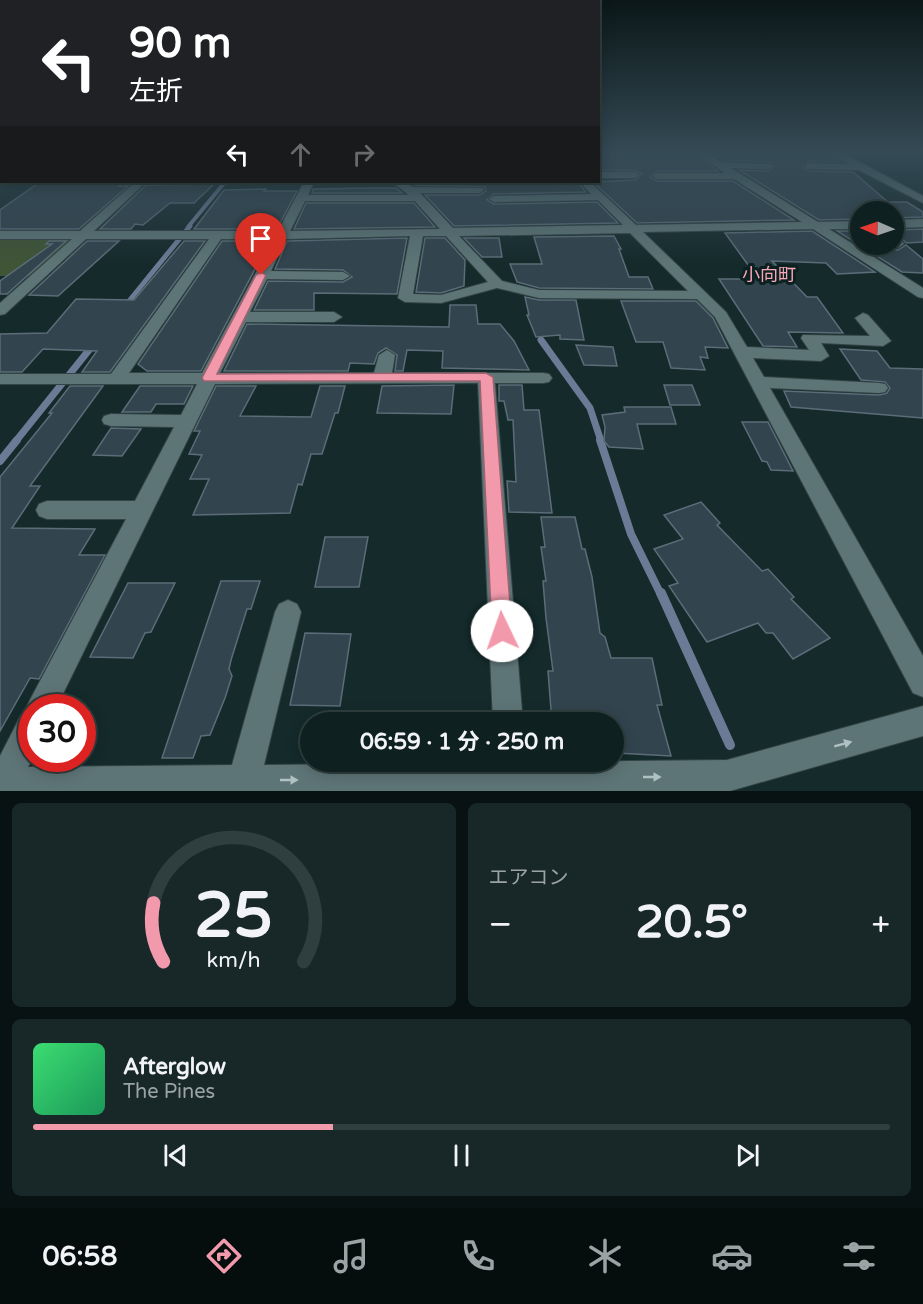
<!DOCTYPE html>
<html lang="ja">
<head>
<meta charset="utf-8">
<style>
	body { margin:0; font-family:"Varela Round","Noto Sans JP",sans-serif; background:#182829; color:#f1f3f6; height:100vh; display:flex; flex-direction:column; font-size:22px; white-space:nowrap }
	* { box-sizing:border-box; margin:0 }
	p { font-size:20px; color:#9ba3a5 }
	.icon { flex:none; width:33px; height:33px; fill:none; stroke:currentColor; stroke-width:2; stroke-linecap:round; stroke-linejoin:round }
	.map { position:relative; height:791px; overflow:hidden }
	.side { display:flex; flex-direction:column; gap:12px; padding:12px; background:#081212; flex:1 }
	.side>* { flex:none }
	.guide { position:absolute; left:0px; top:0px; width:600px; height:183px; box-shadow:0 3px 15px #0003,0 0 0 2px #2f3e3e; background:#202124; color:#fff; overflow:hidden }
	.needle { width:39px; rotate:272deg }
	.buttons { position:absolute; left:850px; top:201px; display:grid; gap:12px }
	.buttons a { display:grid; place-items:center; width:54px; height:54px; border-radius:50%; background:#0f2020; box-shadow:0 3px 15px #0003,0 0 0 2px #2f3e3e; font-size:30px }
	.speed { position:absolute; left:18px; top:694px; display:flex; gap:12px; font-size:30px; font-weight:700; text-align:center }
	.speed>* { display:grid; place-content:center; width:78px; height:78px; border-radius:50%; background:#0f2020; box-shadow:0 3px 15px #0003,0 0 0 2px #2f3e3e; line-height:1 }
	.speed .limit { border:9px solid #d22; background:#fff; color:#111 }
	.pin { position:absolute; display:grid; place-items:center; width:51px; height:51px; color:#fff; margin:-62px -26px; border-radius:50% 50% 50% 0; rotate:-45deg; box-shadow:0 0 6px #0007 }
	.pin .icon { rotate:45deg }
	.me { position:absolute; width:66px; margin:-33px; rotate:357deg; stroke-linejoin:round; filter:drop-shadow(0 0 4px #0008) }
	.turn { display:flex; align-items:center; gap:21px; height:126px; padding:0 30px; font-size:27px }
	.turn .icon { width:78px; height:78px; stroke-width:2.5 }
	.turn b { display:block; font-size:42px; line-height:51px }
	.lanes { display:flex; align-items:center; height:57px; padding:0 30px; background:#0003; justify-content:center; gap:30px; direction:ltr }
	.lanes .off { opacity:.35 }
	.big { font-size:45px; font-weight:700; line-height:1.1 }
	.side .widget { flex:1; display:flex; flex-direction:column; justify-content:center; gap:9px; min-width:0; padding:0 21px; border-radius:9px; background:#182829 }
	.side .dial { align-items:center; gap:0 }
	.dial svg { height:156px; overflow:visible; fill:none; stroke:#2f3e3e; stroke-width:7; stroke-linecap:round; text-anchor:middle }
	.dial text { fill:#f1f3f6; stroke:none }
	.song { display:flex; align-items:center; gap:18px }
	.cover { width:72px; height:72px; border-radius:9px; background:linear-gradient(135deg,hsl(140 70% 55%),hsl(150 70% 35%)) }
	.played { height:6px; border-radius:3px; background:linear-gradient(90deg,#f29aac 35%,#2f3e3e 35%) }
	.keys { display:flex; justify-content:space-around; direction:ltr }
	.heat { display:flex; justify-content:space-between; align-items:center; font-size:33px; direction:ltr }
	.side .tiles { flex:1; display:grid; gap:12px; grid-template-columns:1fr 1fr }
	.widget:last-child { grid-column:span 2 }
	.trip { position:absolute; left:300px; top:712px; width:324px; height:60px; border-radius:30px; background:#0f2020; box-shadow:0 3px 15px #0003,0 0 0 2px #2f3e3e; font-weight:700; line-height:60px; text-align:center }
	.tab-bar { display:flex; height:96px; justify-content:space-around; align-items:center; background:#060d0d; color:#9ba3a5 }
	.tab-bar .icon { width:42px; height:42px }
	.tab-bar .current { color:#f29aac }
	.tab-bar b { font-size:27px; color:#f1f3f6 }
	.map>svg:first-child { display:block }
</style>
</head>
<body>
<div class="map">
<svg width="923" height="791" viewBox="0 0 923 791">
	<rect width="100%" height="100%" fill="#142a2b"/>
	<path fill="#405436" d="M0,238h72l1,2 -42,36h-31z"/>
	<g fill="none" stroke-linecap="round" stroke-linejoin="round">
		<path stroke="#6c7b95" stroke-width="4" d="M188,227l37,-45"/>
		<path stroke="#6c7b95" stroke-width="5" d="M125,306l65,-80"/>
		<g stroke="#6c7b95" stroke-width="7">
			<path d="M541,340l49,68 11,33"/>
			<path d="M16,441l77,-96"/>
		</g>
		<g stroke="#6c7b95" stroke-width="8">
			<path d="M600,440l31,94 30,61"/>
			<path d="M0,461l17,-21"/>
		</g>
		<path stroke="#6c7b95" stroke-width="10" d="M661,593l69,152"/>
	</g>
	<g fill="#32444e" stroke="#5b6d78" stroke-width="1.5">
		<path d="M598,153h96l24,18h-61l-7,6 7,4h76l61,39 -157,3 -44,-41 42,-2 7,-6 -7,-4h-37z"/>
		<path d="M712,153l117,1 11,8 -31,-1 -7,6 7,4 44,1 35,30h19l16,10v5l-29,1v-6h-33v7l-42,1 -80,-50 29,1 7,-5 -2,-4 -51,-2z"/>
		<path d="M40,182l82,1 -3,3h9l-49,43h-79v-19z"/>
		<path d="M413,182h165l8,10 -92,2 -7,6 7,4 103,-2 21,21 -164,3 -29,-31h54l7,-4 -1,-4 -71,-2z"/>
		<path d="M214,184l-20,19h-24l-27,22 -8,-1 -4,5h-31l46,-44z"/>
		<path d="M369,188h27l6,5h-90l1,-4z"/>
		<path d="M266,189l-2,2h33l-20,38h-83l30,-39z"/>
		<path d="M306,203h108l21,24 -141,2z"/>
		<path d="M923,229v13l-17,1 -4,-4 -8,-1v-8z"/>
		<path d="M812,231l63,41 -38,2 -11,-11 -54,-2 35,36h10l26,36 -55,-1 9,15 -34,-1 -44,-67h34l-9,-9 7,-1 -26,-36z"/>
		<path d="M837,231h24v13h25l4,5 8,1 8,-5 17,14v14l-21,-1z"/>
		<path d="M614,236l7,13h-2l10,28h19l5,12 -114,-1 -22,-6 -7,-18h32l-8,-27z"/>
		<path d="M407,238l-10,56 -83,-1v17h-60l14,-29 75,1 9,-5 -9,-7 -68,-1 12,-28z"/>
		<path d="M425,238h20l20,22 -1,26 -23,7 -25,-1z"/>
		<path d="M464,238h35l3,19h-20z"/>
		<path d="M49,241h17l-59,53h-7v-13l52,-37h-6z"/>
		<path d="M87,241h32l-61,55 -29,-1z"/>
		<path d="M184,241h21l-95,131h-28l15,-21 -54,-2 -21,23h-22v-38l47,-1 29,-34 58,1z"/>
		<path d="M222,241h48l-69,130h-54l-9,-7z"/>
		<path d="M525,297l14,3h37l8,40 -24,-1v-4l-24,2 -9,-22h2z"/>
		<path d="M621,301h75l17,17 15,30 -23,-1 3,11 -8,-1 5,13 -34,-2 -8,-26h-27z"/>
		<path d="M450,305h26l2,19h22l14,17 15,29 -87,-2 1,-17 -36,-1 -4,21h-8l2,-16 -11,-7 -8,5 -4,11 -24,-1 -2,8h-124l23,-47 202,3z"/>
		<path d="M576,345l37,2 4,19 -33,-1z"/>
		<path d="M840,349l37,2 13,17 33,1v49l-132,-11 -7,-16 95,4 8,-2 3,-5 -5,-6 -24,-2z"/>
		<path d="M454,385l-3,29 -74,-1 5,-27z"/>
		<path d="M499,385h23l2,25h15l13,103 -43,-1 -2,-31 9,1 -3,-62h-5l-4,-19h-5z"/>
		<path d="M664,385h28l8,20h-30z"/>
		<path d="M70,386h33l-73,100h10l-28,42 83,1 -16,26h26l-66,124 -9,-1 -30,53v-254l52,-64h-3z"/>
		<path d="M140,386h53l-9,18h-28l-5,8h-29z"/>
		<path d="M216,386h40l-16,30 71,1 9,-31h25l-7,27h-3l-13,41h-11l-9,31 -4,-1 -8,29 -97,2 16,-36h-19l12,-24 -13,-1 11,-23h-6z"/>
		<path d="M624,407h47l5,17h-39l6,25 -34,-2 -5,-6 1,-14 -3,-12 23,-3z"/>
		<path d="M742,422h26l25,49 -22,-1 -4,-8 -5,-1z"/>
		<path d="M111,428l30,1 -19,27 -29,-1z"/>
		<path d="M701,502l19,21 -3,2 45,46 6,-2 26,28 -3,2 39,39 -37,21 -20,-26h-7l-8,-10 -51,19 -38,-56 9,-3 -24,-34 29,-10 -19,-24z"/>
		<path d="M541,517h34l7,32h3l7,28 8,56 5,4 6,21h41l10,47h-5l14,51 -55,-3 -2,-30h-62l-4,-52h5l-7,-53 -3,-37h3l-5,-34h4z"/>
		<path d="M325,537h43l-9,50h-44z"/>
		<path d="M221,581h39l-9,28h-4l-16,51 -2,9 3,7 -7,22 -15,37 -9,1 -8,22h-31z"/>
		<path d="M128,583h47l-24,49 -6,1 -12,25 -43,-1z"/>
		<path d="M305,633l46,1 -11,72 -50,-1z"/>
	</g>
	<g fill="none" stroke-linecap="round" stroke-linejoin="round">
		<defs>
			<g id="street">
				<path d="M696,153h11l14,9 50,2 2,2 -5,3 -37,-1 87,54 43,-1v8h-32l94,59v10l-5,-1 -105,-68 -170,3 83,80 21,35 62,3 -8,-12 2,-3 67,1 -15,-18 8,-5 5,2 23,26 -8,5 -62,-3 8,13 -8,5 -68,-3 11,19 115,6 6,1 3,4 -3,4 -6,1 -109,-5 153,268v41l-10,-4 -198,-376 -18,-18 -158,-1 -42,-10 -56,15 -36,-1 -7,-4 12,-62 -124,3 -15,32 72,1 7,4 -7,4 -76,-1 -17,33h84l8,5 -8,5h-88l-26,51h154l5,-18 8,-5 8,5 -3,18h151l6,1 3,4 -3,4 -6,1h-48l28,340h-30l-15,-340 -263,1 -159,324h-24v51l-4,8 204,-2 43,-153 4,-8 9,-4 9,4 4,8 -37,153 463,-5 196,-54v30l-193,55h-730v-35l21,-41 7,-2 -2,-5 5,-10 95,-179h-79l-8,-3 -3,-6 3,-6 8,-3h88l39,-74 -63,-1 -7,-2 -2,-4 2,-4 7,-2 70,1 16,-31h-197v-10h111l98,-135h-123l-81,75 -5,1v-12l72,-64h-72v-8h80l55,-49h11l-52,49h184l26,-49h10l-6,13h101l-17,-13h12l9,5 70,1 1,2 -5,3h-59l33,35 170,-3 -25,-25 -104,2 -5,-3 5,-3 97,-2 -11,-12h10l46,43 166,-3 -68,-43h-77l-5,-3 5,-3h68zM305,201h110l25,28 -150,2zM630,233l58,58 -149,-1 -37,-9 -43,-45zM423,236h23l42,46 -47,13 -28,-1zM221,239h53l-72,134h-73z"/>
				<path d="M831,153h12l80,43v7l-64,-33 -50,-1 -5,-3 5,-3 39,1z"/>
				<path d="M598,172h37l5,3 -5,3h-37z"/>
				<path d="M923,219v8l-29,1v-8z"/>
				<path d="M894,240l8,1 2,3 -6,4 -8,-1 -2,-3h6z"/>
			</g>
		</defs>
		<use href="#street" stroke="#334445" stroke-width="2"/>
		<use href="#street" fill="#5e7577" fill-rule="evenodd"/>
	</g>
	<defs><path id="oneway-solid" d="M-6-.8H1V-3.2L6.5 0L1 3.2V.8H-6Z" transform="scale(1.5)"/></defs>
	<g fill="#b0c1c3">
		<use href="#oneway-solid" transform="translate(843 744) rotate(-15)"/>
		<use href="#oneway-solid" transform="translate(652 777)"/>
		<use href="#oneway-solid" transform="translate(289 780)"/>
	</g>
	<linearGradient id="sky" x2="0" y2="1"><stop stop-color="#0b1718"/><stop offset="0.58" stop-color="#344a55"/><stop offset="1" stop-color="#344a55" stop-opacity="0"/></linearGradient>
	<rect width="923" height="264" fill="url(#sky)"/>
	<path fill="#f29aac" stroke="#9d6470" stroke-width="1.5" d="M261,272l5,3 -49,99 269,-1 7,4 19,254 -3,6 -7,3 -7,-3 -3,-6 -12,-250h-276l-2,-3 54,-103z"/>
	<g text-anchor="middle" dominant-baseline="central" stroke-width="6" stroke-linejoin="round" paint-order="stroke">
		<g font-size="18" fill="#fba7b8" stroke="#0a2021">
			<text x="769" y="275">小向町</text>
		</g>
	</g>
</svg>
<div class="buttons">
<a><svg class="needle" viewBox="-14 -14 28 28"><path d="M0-13l5 13h-10z" fill="#e53935"/><path d="M0 13l5-13h-10z" fill="#9ba3a5"/></svg></a>
</div>
<div class="speed"><div class="limit">30</div></div>
<div class="pin" style="left:261px;top:275px;background:#d93025"><svg class="icon" aria-label="arrive" viewBox="0 0 24 24"><path d="M6 21V4h12l-3 4 3 4H6"/></svg></div>
<svg class="me" style="left:502px;top:631px" viewBox="-20 -20 40 40"><circle r="19" fill="#fff"/><path d="M0-13L10 11 0 6-10 11z" fill="#f29aac"/></svg>
<div class="trip">06:59 · 1 分 · 250 m</div>
<div class="guide">
<div class="turn"><svg class="icon" aria-label="left" viewBox="0 0 24 24"><path d="M17 20v-9H6M10 6l-5 5 5 5"/></svg><div><b>90 m</b>左折</div></div>
<div class="lanes"><svg class="icon" aria-label="left" viewBox="0 0 24 24"><path d="M17 20v-9H6M10 6l-5 5 5 5"/></svg><svg class="icon off" aria-label="ahead" viewBox="0 0 24 24"><path d="M12 20V5M6 11l6-6 6 6"/></svg><svg class="icon off" aria-label="right" viewBox="0 0 24 24"><path d="M7 20v-9h11M14 6l5 5-5 5"/></svg></div>
</div>
</div>
<section class="side">
<div class="tiles">
<div class="widget dial"><svg viewBox="0 0 100 80">
<path d="M14 69A42 42 0 1 1 86 69"/>
<path d="M14 69A42 42 0 0 1 9 39" stroke="#f29aac"/>
<text x="50" y="56" font-size="32" font-weight="700">25</text>
<text x="50" y="72" font-size="11">km/h</text>
</svg></div>
<div class="widget"><p>エアコン</p>
<div class="heat"><a>−</a><b class="big">20.5°</b><a>+</a></div>
</div>
<div class="widget">
<div class="song"><i class="cover"></i><div><b>Afterglow</b><p>The Pines</p></div></div>
<div class="played"></div>
<div class="keys"><svg class="icon" aria-label="previous" viewBox="0 0 24 24"><path d="M18 5L8 12l10 7zM5 5v14"/></svg><svg class="icon" aria-label="pause" viewBox="0 0 24 24"><path d="M8 5v14M16 5v14"/></svg><svg class="icon" aria-label="next" viewBox="0 0 24 24"><path d="M6 5l10 7-10 7zM19 5v14"/></svg></div>
</div>
</div>
</section>
<nav class="tab-bar">
<b>06:58</b>
<svg class="icon current" aria-label="directions" viewBox="0 0 24 24"><path d="M12 3l9 9-9 9-9-9zM9 14v-3h6M13 9l2 2-2 2"/></svg>
<svg class="icon" aria-label="music" viewBox="0 0 24 24"><path d="M9 18V5l10-2v13"/><circle cx="6" cy="18" r="3"/><circle cx="16" cy="16" r="3"/></svg>
<svg class="icon" aria-label="phone" viewBox="0 0 24 24"><path d="M5 4h4l2 5-3 2q2 4 5 5l2-3 5 2v4C11 20 4 13 5 4z"/></svg>
<svg class="icon" aria-label="climate" viewBox="0 0 24 24"><path d="M12 3v18M4 7l16 10M4 17L20 7"/></svg>
<svg class="icon" aria-label="car" viewBox="0 0 24 24"><path d="M5 17H2v-5l4-1 3-4h7l3 4 3 1v5h-3M9 17h6M6 11h13"/><circle cx="7" cy="17" r="2"/><circle cx="17" cy="17" r="2"/></svg>
<svg class="icon" aria-label="filters" viewBox="0 0 24 24"><path d="M4 7h16M4 17h16"/><circle cx="9" cy="7" r="2"/><circle cx="15" cy="17" r="2"/></svg>
</nav>
</body>
</html>
